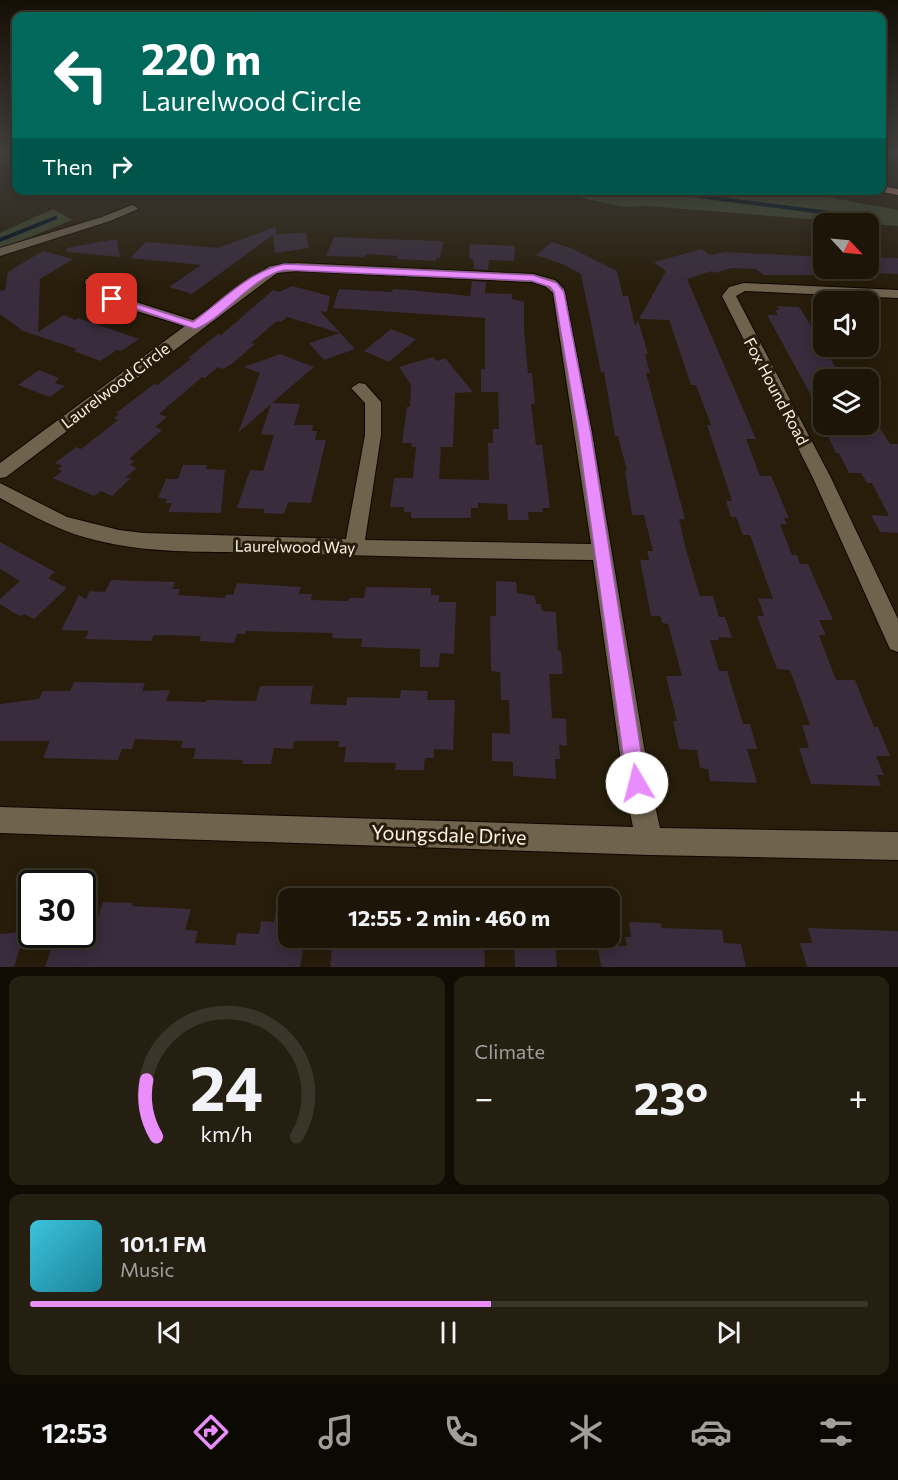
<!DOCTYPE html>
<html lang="en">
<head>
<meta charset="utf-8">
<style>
	body { margin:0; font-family:Commissioner,sans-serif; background:#251f12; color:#f1f3f6; height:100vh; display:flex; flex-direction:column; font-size:22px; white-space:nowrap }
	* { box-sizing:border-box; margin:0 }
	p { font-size:20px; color:#a09f9c }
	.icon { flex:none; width:33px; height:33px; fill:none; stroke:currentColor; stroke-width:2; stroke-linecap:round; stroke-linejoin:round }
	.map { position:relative; height:967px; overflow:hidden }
	.details { display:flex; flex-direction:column; gap:9px; padding:9px; background:#100c04; flex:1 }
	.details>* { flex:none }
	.top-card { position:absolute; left:12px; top:12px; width:874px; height:183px; border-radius:12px; box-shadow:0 3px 15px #0003,0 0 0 2px #3b3529; background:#00695c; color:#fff; overflow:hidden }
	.needle { width:39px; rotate:116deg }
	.fabs { position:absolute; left:813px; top:213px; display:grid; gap:12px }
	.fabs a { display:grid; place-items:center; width:66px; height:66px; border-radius:12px; background:#1d1608; box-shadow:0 3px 15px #0003,0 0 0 2px #3b3529; font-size:30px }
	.speed { position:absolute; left:18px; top:870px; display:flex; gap:12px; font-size:30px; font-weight:700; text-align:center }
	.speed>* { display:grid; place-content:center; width:78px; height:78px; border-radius:50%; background:#1d1608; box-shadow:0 3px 15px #0003,0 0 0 2px #3b3529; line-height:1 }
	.speed .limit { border:3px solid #111; border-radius:9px; background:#fff; color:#111 }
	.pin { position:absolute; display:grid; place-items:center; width:51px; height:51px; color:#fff; margin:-26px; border-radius:12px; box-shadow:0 3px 9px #0006 }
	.me { position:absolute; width:66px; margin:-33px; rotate:352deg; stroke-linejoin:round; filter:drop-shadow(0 0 4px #0008) }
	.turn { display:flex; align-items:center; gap:21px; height:126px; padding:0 30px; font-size:27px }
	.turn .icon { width:78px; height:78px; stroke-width:2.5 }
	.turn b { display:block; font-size:42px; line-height:51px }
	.then { display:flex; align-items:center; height:57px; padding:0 30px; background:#0003; gap:12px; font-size:22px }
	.big { font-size:45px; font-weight:700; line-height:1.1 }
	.details .card { flex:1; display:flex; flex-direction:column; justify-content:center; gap:9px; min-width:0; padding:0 21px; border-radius:12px; background:#251f12 }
	.details .dial { align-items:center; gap:0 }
	.dial svg { height:156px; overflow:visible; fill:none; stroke:#3b3529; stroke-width:7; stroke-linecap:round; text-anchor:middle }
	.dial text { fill:#f1f3f6; stroke:none }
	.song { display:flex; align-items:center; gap:18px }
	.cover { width:72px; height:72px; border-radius:9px; background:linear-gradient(135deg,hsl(190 70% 55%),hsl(190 70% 35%)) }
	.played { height:6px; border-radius:3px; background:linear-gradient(90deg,#ea8dfc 55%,#3b3529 55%) }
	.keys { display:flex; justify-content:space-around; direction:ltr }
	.heat { display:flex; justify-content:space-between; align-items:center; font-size:33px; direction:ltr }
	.details .tiles { flex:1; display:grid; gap:9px; grid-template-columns:1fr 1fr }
	.card:last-child { grid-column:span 2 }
	.trip { position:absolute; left:278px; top:888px; width:342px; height:60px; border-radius:12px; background:#1d1608; box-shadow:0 3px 15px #0003,0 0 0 2px #3b3529; font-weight:700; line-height:60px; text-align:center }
	.tab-bar { display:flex; height:96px; justify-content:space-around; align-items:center; background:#0c0903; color:#a09f9c }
	.tab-bar .icon { width:42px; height:42px }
	.tab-bar .on { color:#ea8dfc }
	.tab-bar b { font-size:27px; color:#f1f3f6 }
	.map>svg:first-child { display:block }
</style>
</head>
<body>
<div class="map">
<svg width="898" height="967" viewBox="0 0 898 967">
	<rect width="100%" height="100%" fill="#271d0a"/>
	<g fill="#3d462c">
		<path d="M549,191h247l102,19v16l-251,-20 -23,1z"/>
		<path d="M53,209l19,11 -72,29v-16z"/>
	</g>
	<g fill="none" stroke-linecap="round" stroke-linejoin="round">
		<g stroke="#000f23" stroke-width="4">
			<path d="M599,190h46"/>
			<path d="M652,190l217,28"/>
			<path d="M0,240l55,-22"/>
		</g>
	</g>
	<g fill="#392c3d">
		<path d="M275,227l2,5 -85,62 -23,-7 32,-22 -71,-7 16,-16 72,6z"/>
		<path d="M292,233h14l3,15 -34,5 -2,-18z"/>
		<path d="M334,237l47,2 62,2 -3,17h-4v3l-39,-2 1,-3 -31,-2 -4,3 -37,-1z"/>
		<path d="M111,240h6l3,17 -53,-5v-4z"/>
		<path d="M552,242l19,6 46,23 6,25h5l7,30 3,-6 10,34h-3l5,19h-4l39,146h-6l7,31 14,46h13l6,21h6l7,21 -14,-1 1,3h-9l9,31h8l16,53h7l7,25h-10l10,34 -47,-2 -2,-12 -8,-1 -3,-18 -18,-1 -6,-28h4l-11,-45h16l-14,-52 -6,-1 -2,-7h-9l-11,-56h9l-2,-9h6l-9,-36h-12l-7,-44h2l-9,-35h-3l-11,-64h-3l-20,-98 -19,-10 -26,-9z"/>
		<path d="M470,244l45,2 -1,15 -25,-1 -1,10 -14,-1 -1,-10 -4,-1z"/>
		<path d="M702,249l8,6 15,-3 99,5v18h-60l-8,-6 -24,-1 -18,5 -2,-2 -25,8 69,160h-10l14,37h11l18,42h-5l3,6h-7l12,31h5l3,9h8l25,56h-14l7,15h-7l17,45h19l19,47h4l12,29h-14l8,19h-7l4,11 -70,-2 -12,-36h10l-7,-23h8l-20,-55 -13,-1 -20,-53h7l-6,-18 15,1 -23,-64h-7l-7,-18h-5l-5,-16h6l-25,-76h4l-15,-40h-5l-22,-65 -30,-1 27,-48 -12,-9z"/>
		<path d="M43,251l30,8 -33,20 -2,53 26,-17 11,5 3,-2 61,21 -18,12 -4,-1 -17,11 -26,-10 3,-2 -54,-18 -23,-17v-23l5,-1 3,-18z"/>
		<path d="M868,257l30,1v16l-30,-1z"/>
		<path d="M472,281l14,1 -1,11 27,1v5l12,3v28l4,43h4l3,31h-4l5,41h6l8,63h-8l1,4h-15l1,8h-21l-1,-16 -29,-1v5h-7v10h-60v-6h-7v-5h-14l4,-29h19l3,-31h-5l1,-4h-10l5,-36h3l1,-22 -12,-18 34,-10 4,4 8,-3 28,34 -18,1 -2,54h-12l-2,32 50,1 -1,-37h5v-14h6l-1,-37h-17v-23h4v-51l-152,-10 6,-19 53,3 1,-3 15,1 62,6z"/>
		<path d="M292,286l38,10 -3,16 -7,-1 35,38 -31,11 -15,-17 31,-10 -53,-16 -6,5 -4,-1 -26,22 4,1 -22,19 -10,6 -5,-2 -13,11 -3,-1 -43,37 8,3 -12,10 7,3 -33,29 5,2 -4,4 7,3 -12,10h6l-19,18 -11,-5 -7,5 -41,-18 9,-7 -4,-2 4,-3 -7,-3 21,-16 5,2 37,-29 -4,-2 5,-4 -3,-1 38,-29 3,1 34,-26 -3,-1 30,-24 3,1 52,-45 6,2z"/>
		<path d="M777,306l22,1 16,25h4l5,7v8l19,33h-19v39l-57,-104h11l-3,-5h4z"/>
		<path d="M391,329l25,10 -27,23 -25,-11z"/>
		<path d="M280,354l34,13 -42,36 28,1 -6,21h19l-1,6h5l-2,9h11l-15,63 -23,-1 -4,12 -21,-1 2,-4 -28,-1 13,-38 13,1 11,-36 -13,-1 10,-30 -33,29 22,-60 -16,-6z"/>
		<path d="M39,370l20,8 -4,5 10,3 -15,11 -32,-12z"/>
		<path d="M834,424l44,1 12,19h8v89l-18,-1 -9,-17 18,1 -17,-33h-5l-6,-10h-12l-10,-20h-3l-9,-19h12z"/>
		<path d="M183,465h24l-1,4 19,1 -4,43 -53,-1 4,-9h-7l2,-4 -9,-1 8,-19h12z"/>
		<path d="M0,542l55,30 -7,6 19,10 -33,31 -10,-5 -3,2 -7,-3 -14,-9v-5l20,-18 -20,-12z"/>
		<path d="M111,580l64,2 -3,7h8l-2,6 47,3 1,-4 7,1 4,-12 64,4 -2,7h13l-1,6 37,1 1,-3h15l2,-11 65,1v7h8v7h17l-2,52 -14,-1 -1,14h-19v-18l-59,-2 1,-8 -30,-1 1,-5 -87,-2 -1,3h-8l-3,9 -35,-2 2,-5 -47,-1 -3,6 -66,-2 4,-8 -28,-1 18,-35 7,4 4,-8 15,1z"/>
		<path d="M496,581l20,1 1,11 18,3 1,8h5l1,7 14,1 2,39h3l2,23h-14l3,44 14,1 1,27 -8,-1 1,14h-5l1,20 -43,-3v-14l-21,-1v-28l18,1 -1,-34h-8l-1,-28 -9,-1 -1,-55h6z"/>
		<path d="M74,682l71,1 -3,8 28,-1 -4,11 40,1v-2l50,1 4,-15h53l-3,18 36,1 1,-8 53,1 1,-8 27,1 -1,9h28l-2,50 -19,-1v9h-9l-1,12h-29l1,-7 -52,-1 2,-15h-8l1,-6h-45l-1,8 -19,-1 -3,16h-29l1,-4 -50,-1 3,-11h-15l2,-7 -48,-2 -3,10h-10l-4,11 -75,-2 7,-17h-50v-37l39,-5 4,-8h27z"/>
		<path d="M279,890l9,1v47h17l-5,29h-255l11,-32 26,-1v-9h13l8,-23 30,1 -1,3 59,3 -6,21 13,1 -3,12 40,2 2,-12 22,1 2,-13 13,1z"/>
		<path d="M629,922l32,1 1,5 60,2 2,13 17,1 5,23h-145l-3,-21h29l-2,-9h6z"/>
		<path d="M808,928l90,3v36h-91l-7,-24h12z"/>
		<path d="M21,932l-2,8 4,-1 -9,28h-14v-33z"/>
		<path d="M333,938h151l1,29h-155z"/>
		<path d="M514,938h30v5h11l2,24h-42z"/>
	</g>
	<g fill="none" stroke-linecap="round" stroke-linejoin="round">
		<defs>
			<g id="minor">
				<path d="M132,205l6,3 -2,2 -26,11 -110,35v-8l102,-31z"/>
				<path d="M297,263l236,11 22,6 9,9 28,144 58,350 10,45 238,4v28l-248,-5 -650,-22v-26l633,20 -9,-44 -31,-223c-106,-1 -212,-4 -317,-7 -60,-2 -123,2 -181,-13 -35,-8 -64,-25 -95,-42v-15l67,34 52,13 24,3 203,6 19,-104v-32l-14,-15 8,-5 6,1 16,18v33l-16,105 226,4 -38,-251 -8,-7 -13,-4 -235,-11 -20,2 -271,204 -6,1v-15l185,-137 -78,-24 -21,-17 -1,-3 1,-3h10l21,17 76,24 77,-54z"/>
				<path d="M744,283l154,7v8l-153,-7 -9,5 95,182 67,141v33l-8,-3 -77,-171 -91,-182 7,-9z"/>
			</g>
			<path id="major" d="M882,186l16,3v6l-20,-4 4,-1z"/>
		</defs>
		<use href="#minor" stroke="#100700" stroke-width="2"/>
		<use href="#major" stroke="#100700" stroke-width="2"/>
		<use href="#minor" fill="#6f634e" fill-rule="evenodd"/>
		<use href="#major" fill="#c1897d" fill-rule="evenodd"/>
	</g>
	<linearGradient id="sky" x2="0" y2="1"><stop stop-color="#151006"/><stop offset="0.53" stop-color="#41403e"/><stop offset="1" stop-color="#41403e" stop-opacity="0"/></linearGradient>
	<rect width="898" height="287" fill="url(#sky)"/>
	<path fill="#ea8dfc" stroke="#985ca4" stroke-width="1.5" d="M285,264l248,11 24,8 7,9 27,141 55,350 -2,7 -7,3 -7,-3 -3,-7 -49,-350 -24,-141 -4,-5 -18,-6 -247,-11c-33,6 -61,49 -90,59l-88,-30 8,-2 78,25c28,-21 58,-52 92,-58z"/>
	<g text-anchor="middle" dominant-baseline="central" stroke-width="6" stroke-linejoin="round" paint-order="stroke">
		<g font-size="16" fill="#f9f3e7" stroke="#271d0a">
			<text transform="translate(115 385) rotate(-37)">Laurelwood Circle</text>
			<text transform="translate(777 391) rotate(62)">Fox Hound Road</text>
			<text transform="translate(295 546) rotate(1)">Laurelwood Way</text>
		</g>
		<g font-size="20" fill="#f9f3e7" stroke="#271d0a">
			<text transform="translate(449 834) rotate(2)">Youngsdale Drive</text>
		</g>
	</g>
</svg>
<div class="fabs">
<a><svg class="needle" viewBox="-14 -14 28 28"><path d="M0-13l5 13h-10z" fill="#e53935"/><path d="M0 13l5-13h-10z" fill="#a09f9c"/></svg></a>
<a><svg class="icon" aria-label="sound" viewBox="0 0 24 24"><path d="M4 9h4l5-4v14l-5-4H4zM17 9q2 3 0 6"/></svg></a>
<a><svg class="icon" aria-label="layers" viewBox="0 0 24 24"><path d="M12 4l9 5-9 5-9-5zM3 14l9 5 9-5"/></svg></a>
</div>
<div class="speed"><div class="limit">30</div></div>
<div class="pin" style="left:112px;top:299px;background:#d93025"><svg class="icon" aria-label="arrive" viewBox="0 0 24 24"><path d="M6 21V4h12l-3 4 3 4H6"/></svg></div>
<svg class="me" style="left:637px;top:783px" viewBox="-20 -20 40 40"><circle r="19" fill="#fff"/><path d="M0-13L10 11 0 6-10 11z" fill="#ea8dfc"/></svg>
<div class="trip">12:55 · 2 min · 460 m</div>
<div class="top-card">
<div class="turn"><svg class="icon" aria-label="left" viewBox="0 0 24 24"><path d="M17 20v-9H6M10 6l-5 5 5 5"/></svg><div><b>220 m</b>Laurelwood Circle</div></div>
<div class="then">Then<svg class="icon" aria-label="right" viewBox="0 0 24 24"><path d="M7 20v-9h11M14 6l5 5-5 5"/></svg></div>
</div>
</div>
<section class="details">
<div class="tiles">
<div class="card dial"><svg viewBox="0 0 100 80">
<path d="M14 69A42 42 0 1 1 86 69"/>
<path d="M14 69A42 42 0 0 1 9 40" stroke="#ea8dfc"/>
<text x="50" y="56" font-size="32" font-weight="700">24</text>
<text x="50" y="72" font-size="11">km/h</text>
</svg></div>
<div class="card"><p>Climate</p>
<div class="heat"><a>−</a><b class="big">23°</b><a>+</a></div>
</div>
<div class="card">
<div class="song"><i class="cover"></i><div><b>101.1 FM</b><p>Music</p></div></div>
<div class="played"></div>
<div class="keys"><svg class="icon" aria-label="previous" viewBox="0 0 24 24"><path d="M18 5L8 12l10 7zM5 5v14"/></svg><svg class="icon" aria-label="pause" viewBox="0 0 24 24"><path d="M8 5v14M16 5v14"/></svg><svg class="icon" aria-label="next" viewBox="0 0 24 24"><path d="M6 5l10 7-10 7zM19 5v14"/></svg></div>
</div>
</div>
</section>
<nav class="tab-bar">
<b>12:53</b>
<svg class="icon on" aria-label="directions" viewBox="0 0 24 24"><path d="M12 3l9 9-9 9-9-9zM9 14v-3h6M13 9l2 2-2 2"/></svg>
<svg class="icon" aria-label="music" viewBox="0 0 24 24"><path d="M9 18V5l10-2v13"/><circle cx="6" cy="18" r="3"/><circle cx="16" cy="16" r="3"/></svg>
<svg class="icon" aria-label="phone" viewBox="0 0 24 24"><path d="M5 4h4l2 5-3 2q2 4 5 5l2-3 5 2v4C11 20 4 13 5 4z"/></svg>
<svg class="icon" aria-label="climate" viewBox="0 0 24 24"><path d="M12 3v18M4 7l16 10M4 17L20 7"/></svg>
<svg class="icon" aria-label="car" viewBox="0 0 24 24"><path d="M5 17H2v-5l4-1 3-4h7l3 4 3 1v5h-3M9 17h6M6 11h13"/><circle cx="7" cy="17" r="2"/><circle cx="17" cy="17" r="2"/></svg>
<svg class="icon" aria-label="filters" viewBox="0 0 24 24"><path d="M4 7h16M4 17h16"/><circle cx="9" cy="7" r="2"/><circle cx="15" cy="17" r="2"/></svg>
</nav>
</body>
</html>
